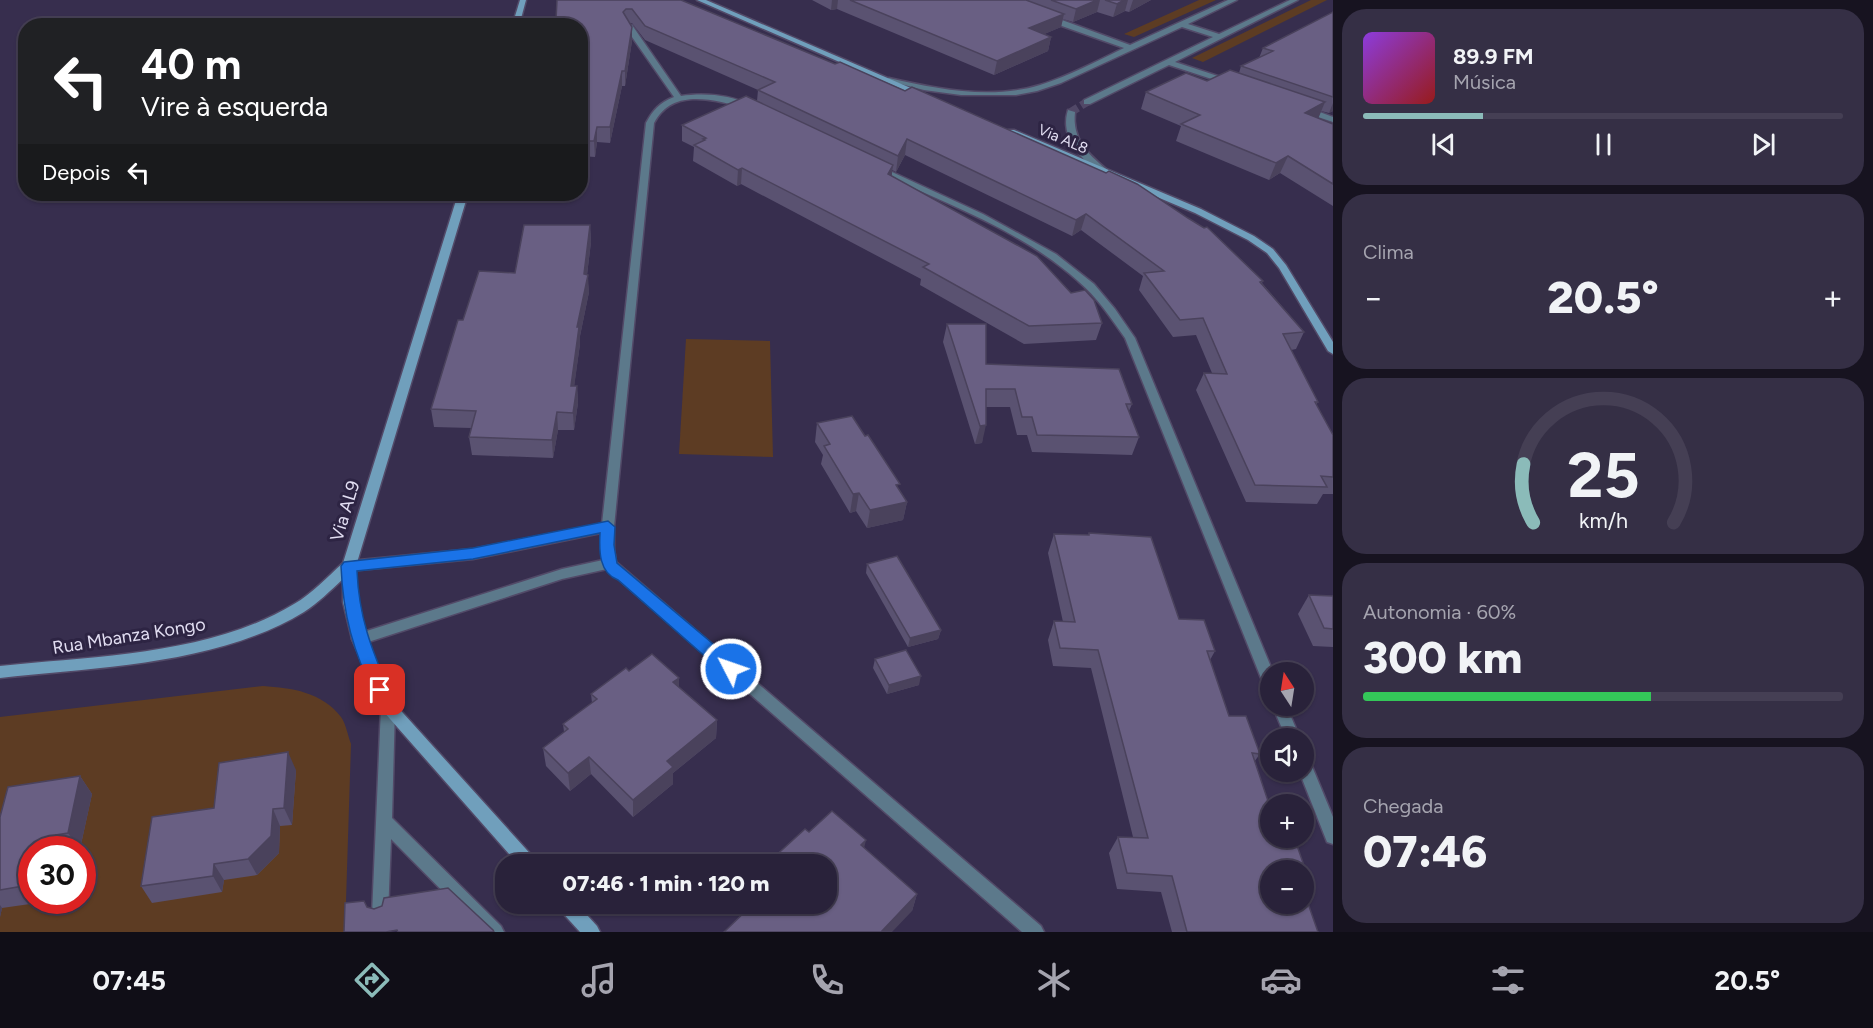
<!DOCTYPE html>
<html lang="pt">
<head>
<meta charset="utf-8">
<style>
	body { margin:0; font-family:Figtree,sans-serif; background:#352f45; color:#f1f3f6; height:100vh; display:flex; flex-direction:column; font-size:22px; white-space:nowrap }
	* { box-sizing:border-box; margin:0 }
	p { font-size:20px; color:#a5a4af }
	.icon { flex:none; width:33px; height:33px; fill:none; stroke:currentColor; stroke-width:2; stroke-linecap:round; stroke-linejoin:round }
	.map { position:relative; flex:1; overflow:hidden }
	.sheet { display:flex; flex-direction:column; gap:9px; padding:9px; background:#171320; width:540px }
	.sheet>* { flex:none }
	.hud { position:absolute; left:18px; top:18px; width:570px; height:183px; border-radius:24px; box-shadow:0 2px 4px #0004,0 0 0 2px #453f54; background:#202124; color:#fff; overflow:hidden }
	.needle { width:39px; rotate:348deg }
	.controls { position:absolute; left:1260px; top:662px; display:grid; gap:12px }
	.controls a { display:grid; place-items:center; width:54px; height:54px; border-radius:50%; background:#29223a; box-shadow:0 2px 4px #0004,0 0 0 2px #453f54; font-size:30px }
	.speed { position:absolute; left:18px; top:836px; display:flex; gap:12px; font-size:30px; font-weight:700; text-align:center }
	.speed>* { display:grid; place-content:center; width:78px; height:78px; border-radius:50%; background:#29223a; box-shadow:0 2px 4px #0004,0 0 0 2px #453f54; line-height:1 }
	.speed .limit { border:9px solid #d22; background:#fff; color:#111 }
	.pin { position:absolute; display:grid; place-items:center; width:51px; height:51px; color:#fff; margin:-26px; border-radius:12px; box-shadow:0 3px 9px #0006 }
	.me { position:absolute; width:66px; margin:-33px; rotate:311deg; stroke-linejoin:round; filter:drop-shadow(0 0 4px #0008) }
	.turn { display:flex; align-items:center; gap:21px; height:126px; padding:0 24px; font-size:27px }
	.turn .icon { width:78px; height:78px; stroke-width:2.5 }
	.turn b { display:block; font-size:42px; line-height:51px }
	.then { display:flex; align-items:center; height:57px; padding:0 24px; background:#0003; gap:12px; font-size:22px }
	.big { font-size:45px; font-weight:800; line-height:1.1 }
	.sheet .widget { flex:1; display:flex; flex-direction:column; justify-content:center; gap:9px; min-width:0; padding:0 21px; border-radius:24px; background:#352f45 }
	.sheet .dial { align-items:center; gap:0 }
	.dial svg { height:156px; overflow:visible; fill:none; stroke:#453f54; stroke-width:7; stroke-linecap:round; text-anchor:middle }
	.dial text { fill:#f1f3f6; stroke:none }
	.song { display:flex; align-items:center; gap:18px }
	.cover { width:72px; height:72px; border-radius:9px; background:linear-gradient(135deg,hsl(270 70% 55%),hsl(0 70% 35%)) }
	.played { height:6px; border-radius:3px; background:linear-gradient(90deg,#8bbbb9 25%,#453f54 25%) }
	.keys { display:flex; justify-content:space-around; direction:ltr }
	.heat { display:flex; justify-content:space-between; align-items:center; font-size:33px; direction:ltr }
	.charge { height:9px; border-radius:4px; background:linear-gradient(90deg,#34c759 60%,#453f54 0) }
	.trip { position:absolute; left:495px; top:854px; width:342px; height:60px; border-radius:24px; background:#29223a; box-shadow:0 2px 4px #0004,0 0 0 2px #453f54; font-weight:800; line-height:60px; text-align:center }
	.dock { display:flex; height:96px; justify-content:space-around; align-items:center; background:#100e17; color:#a5a4af }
	.dock .icon { width:42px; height:42px }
	.dock .current { color:#8bbbb9 }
	.dock b { font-size:27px; color:#f1f3f6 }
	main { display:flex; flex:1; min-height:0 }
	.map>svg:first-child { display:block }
</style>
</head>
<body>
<main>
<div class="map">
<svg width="1333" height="932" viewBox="0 0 1333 932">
	<rect width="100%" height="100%" fill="#372e4e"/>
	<g fill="#5d3c23" fill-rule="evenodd">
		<path d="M1199,0h17l-82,37 -10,-3z"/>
		<path d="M1311,0h16l-124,62 -11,-4z"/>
		<path d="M686,339l84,2 3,116 -94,-3z"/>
		<path d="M263,686c29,2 59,6 78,31 5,7 7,19 10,27l-6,188h-345v-215zM32,849h50v51h-50z"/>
	</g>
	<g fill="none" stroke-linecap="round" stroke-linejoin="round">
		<path stroke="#514867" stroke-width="8" stroke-dasharray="8 4" stroke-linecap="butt" d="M1071,112l16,-10"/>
		<defs>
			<g id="street">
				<path d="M1228,0h9l-49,24 31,10 71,-34h8l-123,62 58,19 1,2 -4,2 -61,-20 -79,39h-6v-4l129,-63 -31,-10 -121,56 -24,8 -21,4h-55l-37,-5 -39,-10 4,-2c48,11 102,22 151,7 29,-9 57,-24 84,-37l-79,-28v-4h6l79,29z"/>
				<path d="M626,25h6l49,71c21,-3 51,-2 69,10l-4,2c-32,-8 -73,-21 -92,15l-40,404v22l2,13 425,364 3,6h-22l-415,-363 -45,10 -203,66 -5,-2 -2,-4 2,-4 208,-66 41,-9 -2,-27 -128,26 -124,12 -5,-1 -2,-4 2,-4 5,-1 124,-12 129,-25 44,-401c7,-13 13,-20 28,-26l-49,-70z"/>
				<path d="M1303,108h6l24,9v5l-30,-10z"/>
				<path d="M1068,110l7,2c-3,27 12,41 31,57v4c-7,0 -11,-4 -16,-8 -16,-14 -29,-33 -22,-55z"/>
				<path d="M879,166l104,48 73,40 38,30 21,25 20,29 138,334h-3v17l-5,-2 -2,-4 -138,-345c-14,-20 -28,-41 -47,-57 -57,-51 -134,-78 -202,-110l-1,-2z"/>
				<path d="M388,701l5,2 2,4 -3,111 109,108 3,6h-21l-92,-93 -3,76 -2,6 -6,2 -6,-2 -2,-6 9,-208 2,-4z"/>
				<path d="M1272,705h14l14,33h-14z"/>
				<path d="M1304,757l5,2 24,58v27l-6,-2 -28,-71h5z"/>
			</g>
			<g id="secondary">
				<path d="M520,0h6l-7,26h-7z"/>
				<path d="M697,0h9l221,95 -7,2z"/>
				<path d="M1008,130h6l187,79 53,27 19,13 13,16 47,77v12l-5,-3 -49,-83 -12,-15 -19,-13 -53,-27 -187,-79z"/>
				<path d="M458,194h10l-112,372 1,36 9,37 28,64 141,156 2,5h-19l-135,-153 -31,-72 -9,-37v-23c-13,12 -25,24 -39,33 -87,53 -206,55 -304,66v-12c95,-10 210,-11 294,-62 18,-10 33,-27 49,-41z"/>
				<path d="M557,903h19l21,23 3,6h-20l-21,-23z"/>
			</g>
		</defs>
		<use href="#street" stroke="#524a68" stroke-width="3"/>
		<use href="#secondary" stroke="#524a68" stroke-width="3"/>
		<use href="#street" fill="#5c798b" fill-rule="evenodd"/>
		<use href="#secondary" fill="#709fbc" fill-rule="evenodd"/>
	</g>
	<g fill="#5a5271">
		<path d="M557,0h124l582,281 -1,2 42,49 -8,17 -5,1 27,52 -2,3 17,30v59h-10l-6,10 -71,-2 -50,-112 8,-17h8l-16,-38 -23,2 -34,-47 4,-14 -62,-46 -9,6 -167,-81 -9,17 -4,-2v6l179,117 31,30 -6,17 -72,4 -104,-59 1,-6 -180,-95 -4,2 -44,-25 1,-14 -12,-6v-16l75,-24 1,-11 -113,-50 -13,-17h-3l3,18 -7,45h-3l-12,57 -13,-1 -2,15 -15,-1v-130l-24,-6z"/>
		<path d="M812,0h339l-22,12 -4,-1 -12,6 -16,-5 -24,10 -10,-3 -2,8 -17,7 7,3 -3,14 -54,24 -157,-66 -6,1z"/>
		<path d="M1333,12v99l-4,2 -8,-2 -3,7 15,6v82l-53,-33 -11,7 -93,-39 5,-15 -40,-17 5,-17 61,-11 32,-8 2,-7 18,-8 4,-10z"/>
		<path d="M590,225l1,17 -4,33 2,17 -9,44v8l-6,42h3l1,17 -4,27h-16l-5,28 -81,-3 -3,-18 2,-9 -37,-1 -3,-18 32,-89z"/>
		<path d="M947,324l39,40 146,40 -3,7 10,26 -7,18 -100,-3 -5,-17h-10l-7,-28h-24l-4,36 -7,1 -32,-102z"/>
		<path d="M817,423l82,66 8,13 -4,18 -36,8 -11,-17 -6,2 -29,-49 2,-9 -8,-13z"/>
		<path d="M1089,533l62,4 28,82 25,1 11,31 -5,9 19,56h17l14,38 -6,8 16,45v30h24l14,40 -4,6v-13h-34v33h34v-11l14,40h-146l-11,-40 -44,-3 -8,-36 9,-16h15l-42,-169 -38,-2 -5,-26 6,-19 9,1 -15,-69 6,-19 34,1z"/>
		<path d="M867,564l74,66 -3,9 -30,8 -42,-74z"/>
		<path d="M1309,595l24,1v51l-20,-1 -15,-32z"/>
		<path d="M875,659l44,26 -32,9 -14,-26z"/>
		<path d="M629,671l50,16 38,33 -1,18 -43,35v11l-40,33 -42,-43 -21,17 -24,-25 -3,-18 21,-16 -1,-8 29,-21 -1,-9z"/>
		<path d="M296,770l-4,55 -12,1 -1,27 -22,22 -33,5 -2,12 -70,11 -11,-17z"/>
		<path d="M80,776l12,18 -12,55h-48v51h8l-3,3 -35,5 -2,9v-100z"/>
		<path d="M809,832l55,16 53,46 -5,17 -168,2 1,-10h81v-39h-55v-4z"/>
	</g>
	<g fill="#4a425c">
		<path d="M832,0h6l-1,9 -6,1z"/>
		<path d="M1097,0h3l-3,12 -24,10 3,-13z"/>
		<path d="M1124,0h4l-3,11 -12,6 4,-13z"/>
		<path d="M1133,0h18l-22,12z"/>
		<path d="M1064,14l-3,13 -35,15 3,-14z"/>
		<path d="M632,27v14l-7,45v-15z"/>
		<path d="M1051,37l-3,14 -54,24 3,-14z"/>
		<path d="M622,71v15l-12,57v-16z"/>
		<path d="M1325,102l-7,17 -13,-6z"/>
		<path d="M1333,103v8l-4,2z"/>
		<path d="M597,127v15l-2,15 -1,-16z"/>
		<path d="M907,139l-2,16 -9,17 2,-16z"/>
		<path d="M1288,156l-8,17 -11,7 7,-17z"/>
		<path d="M893,165l-2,16 -3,-7z"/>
		<path d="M742,168l-1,16 -4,2 1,-16z"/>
		<path d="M1086,214l-5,16 -9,6 4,-16z"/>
		<path d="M590,225l1,17 -5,41 2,-8 1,17 -9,44v8l-8,59 -1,-17 6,-59z"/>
		<path d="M577,386l1,17 -4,27 -1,-17z"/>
		<path d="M557,412l1,18 -5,28 -1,-18z"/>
		<path d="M986,425l-4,18 -7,1 5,-18z"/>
		<path d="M859,493l-3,18 -6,2 3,-19z"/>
		<path d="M907,502l-4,18 -36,8 3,-18z"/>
		<path d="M941,630l-3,9 -30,8 2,-9z"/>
		<path d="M921,676l-2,9 -32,9 2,-9z"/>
		<path d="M679,678v18l-6,-14z"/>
		<path d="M717,720l-1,18 -43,35v11l-40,33v-17l34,-39z"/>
		<path d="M288,752l8,18 -4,55 -8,-17z"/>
		<path d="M589,757l2,17 -21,17 -2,-18z"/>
		<path d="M80,776l12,18 -12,55h-1l-11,-16z"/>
		<path d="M273,809l7,17 -1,27 -22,22 -9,-16z"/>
		<path d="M56,835l10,14h-13z"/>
		<path d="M866,840l-4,17 -1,-12z"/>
		<path d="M214,864l10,16 -2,12 -9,-16z"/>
		<path d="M32,879v17l-9,-10z"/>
		<path d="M917,894l-5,17 -20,21h-11z"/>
		<path d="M0,905l2,3 -2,9z"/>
	</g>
	<g fill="#695f83" stroke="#4a425c" stroke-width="1.5">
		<path d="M557,0h124l154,64 5,-2 65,29 7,-4 194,86 3,-2 28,13 51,34 16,10 3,-1 56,54 -3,1 44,50 -21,2 35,68h-3l18,33v42l-12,-1 6,11 -72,-2 -51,-112 23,1 -24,-56 -23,2 -36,-47 20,-2 -78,-57 -10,6 -169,-81 -9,17 -140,-66 17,-8 -130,-56 -13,-17h-6l-3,3 9,15 -7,44h-3l-12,56h-13l-3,14h-14v-115h-39l1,-6h14z"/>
		<path d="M850,0h176l38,14 -35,14 22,9 -54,24z"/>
		<path d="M1051,0h46l-21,9z"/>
		<path d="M1105,0h19l-7,4z"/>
		<path d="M1333,12v85l-92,-31 32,-15 -10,-3z"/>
		<path d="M1230,70l95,32 -20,11 28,11v60l-45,-28 -12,7 -95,-39 19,-9 -54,-23 40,-19 21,8z"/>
		<path d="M746,96l147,69 -5,9 149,82 34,37 14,-3 9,10 8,23 -73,3 -106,-59 6,-3 -187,-96 -4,2 -44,-25 11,-5 -2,-1 3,-1 -24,-13z"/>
		<path d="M524,225h66l-6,49 4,1 -11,52h2l-8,59h6l-4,27 -16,-1 -5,28 -83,-3 7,-26 -45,-2 27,-89h5l16,-49 36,2z"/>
		<path d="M947,324h39v40l133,5 13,35h-6l13,33 -102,-2 -5,-18h-10l-7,-28h-29v36l-6,1z"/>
		<path d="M852,416l13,20 3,-1 32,49 -4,1 11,17 -37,8 -11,-17 -6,1 -29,-48 6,-2 -13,-21z"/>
		<path d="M1089,533l62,4 28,82 25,1 11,31h-8l22,65h17l14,38 -8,-1 18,54v30h24l14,40h-4v-7h-34v33h34v-11l14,40h-131l-15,-56 -45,-3 -9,-36 30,1 -50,-188 -38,-2 -6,-27 21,1 -21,-88 35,1z"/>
		<path d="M897,556l44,74 -31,8 -43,-74z"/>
		<path d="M1309,595l24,1v33l-9,-1z"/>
		<path d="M906,650l15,26 -32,9 -14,-26z"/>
		<path d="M652,654l27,24 -6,4 44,38 -50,41 6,6 -40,33 -44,-43 -21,16 -25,-25 25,-19 -5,-5 34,-25 -6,-5 35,-26 3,3z"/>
		<path d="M288,752l-4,56 -11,1 -2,27 -23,23 -34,5 -1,12 -72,10 11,-69 62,-9 5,-45z"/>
		<path d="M80,776l-12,57 -12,2 -3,14h-21v30l-9,7 -23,4v-73l8,-30z"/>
		<path d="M832,811l34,29 -5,5 56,49 -36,38h-157l28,-27 -2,-2h76v-39h-50l-5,-4 34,-31 4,3z"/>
		<path d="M448,888l45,42 1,2h-96l-1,-2 -11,2h-42l1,-29 19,-2 3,6 7,2 8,-3 2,-8z"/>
	</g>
	<path fill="#1a73e8" stroke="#114b97" stroke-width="1.5" d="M608,521l7,6 -1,18 3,18 120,101 2,5 -2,5 -6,2 -6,-2 -107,-94c-19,-7 -19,-29 -18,-47l-127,26 -116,12c2,46 14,77 32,119l-3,5 -6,2 -5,-2c-22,-43 -32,-81 -34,-129l3,-4 129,-14z"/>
	<g text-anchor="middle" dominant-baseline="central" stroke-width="6" stroke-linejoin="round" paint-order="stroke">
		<g font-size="15" fill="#e2def2" stroke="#2d2443">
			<text transform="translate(1063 139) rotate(23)">Via AL8</text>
		</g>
		<g font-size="18" fill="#e2def2" stroke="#2d2443">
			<text transform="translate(345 511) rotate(-73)">Via AL9</text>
			<text transform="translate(129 636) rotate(-9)">Rua Mbanza Kongo</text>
		</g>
	</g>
</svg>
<div class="controls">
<a><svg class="needle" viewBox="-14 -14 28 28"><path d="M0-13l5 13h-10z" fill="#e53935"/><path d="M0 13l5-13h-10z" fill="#a5a4af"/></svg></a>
<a><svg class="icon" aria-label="sound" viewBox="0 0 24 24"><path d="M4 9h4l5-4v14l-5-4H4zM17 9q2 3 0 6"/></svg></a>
<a>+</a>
<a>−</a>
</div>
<div class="speed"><div class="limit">30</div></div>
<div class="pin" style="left:380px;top:690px;background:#d93025"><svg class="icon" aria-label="arrive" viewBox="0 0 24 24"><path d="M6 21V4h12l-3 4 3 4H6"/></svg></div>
<svg class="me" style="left:731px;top:669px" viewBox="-20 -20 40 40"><circle r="17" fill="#1a73e8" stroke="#fff" stroke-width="3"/><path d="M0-11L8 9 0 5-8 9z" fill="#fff"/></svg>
<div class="trip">07:46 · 1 min · 120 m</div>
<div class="hud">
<div class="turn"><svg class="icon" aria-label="left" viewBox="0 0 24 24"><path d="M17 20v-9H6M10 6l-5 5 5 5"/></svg><div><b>40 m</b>Vire à esquerda</div></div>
<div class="then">Depois<svg class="icon" aria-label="left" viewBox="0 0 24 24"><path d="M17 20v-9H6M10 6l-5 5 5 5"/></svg></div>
</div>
</div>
<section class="sheet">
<div class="widget">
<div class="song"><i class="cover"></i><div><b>89.9 FM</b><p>Música</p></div></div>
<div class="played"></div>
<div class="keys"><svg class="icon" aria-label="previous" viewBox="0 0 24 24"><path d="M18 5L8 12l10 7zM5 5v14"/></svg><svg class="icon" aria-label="pause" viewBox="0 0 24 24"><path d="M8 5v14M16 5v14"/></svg><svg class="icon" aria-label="next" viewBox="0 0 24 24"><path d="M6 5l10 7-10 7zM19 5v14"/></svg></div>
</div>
<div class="widget"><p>Clima</p>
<div class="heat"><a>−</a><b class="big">20.5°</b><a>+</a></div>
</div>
<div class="widget dial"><svg viewBox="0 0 100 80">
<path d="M14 69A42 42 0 1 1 86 69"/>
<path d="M14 69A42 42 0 0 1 9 39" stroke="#8bbbb9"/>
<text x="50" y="56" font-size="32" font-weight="700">25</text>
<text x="50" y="72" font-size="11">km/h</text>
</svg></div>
<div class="widget"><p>Autonomia · 60%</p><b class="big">300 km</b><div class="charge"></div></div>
<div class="widget"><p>Chegada</p><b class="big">07:46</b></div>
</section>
</main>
<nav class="dock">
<b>07:45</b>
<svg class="icon current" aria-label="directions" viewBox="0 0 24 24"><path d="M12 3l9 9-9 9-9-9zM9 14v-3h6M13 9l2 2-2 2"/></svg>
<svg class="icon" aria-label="music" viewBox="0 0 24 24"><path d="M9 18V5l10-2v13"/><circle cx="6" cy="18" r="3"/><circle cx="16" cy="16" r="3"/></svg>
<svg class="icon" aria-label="phone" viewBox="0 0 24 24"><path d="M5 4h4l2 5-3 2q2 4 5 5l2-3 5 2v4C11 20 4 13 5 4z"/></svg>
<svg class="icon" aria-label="climate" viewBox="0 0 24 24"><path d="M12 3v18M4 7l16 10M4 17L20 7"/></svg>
<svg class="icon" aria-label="car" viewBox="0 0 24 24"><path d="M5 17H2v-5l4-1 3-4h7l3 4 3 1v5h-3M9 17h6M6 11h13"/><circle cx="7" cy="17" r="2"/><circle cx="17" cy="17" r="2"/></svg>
<svg class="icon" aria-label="filters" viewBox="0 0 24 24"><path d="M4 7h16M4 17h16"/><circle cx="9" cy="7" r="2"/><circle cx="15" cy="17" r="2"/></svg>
<b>20.5°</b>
</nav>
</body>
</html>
